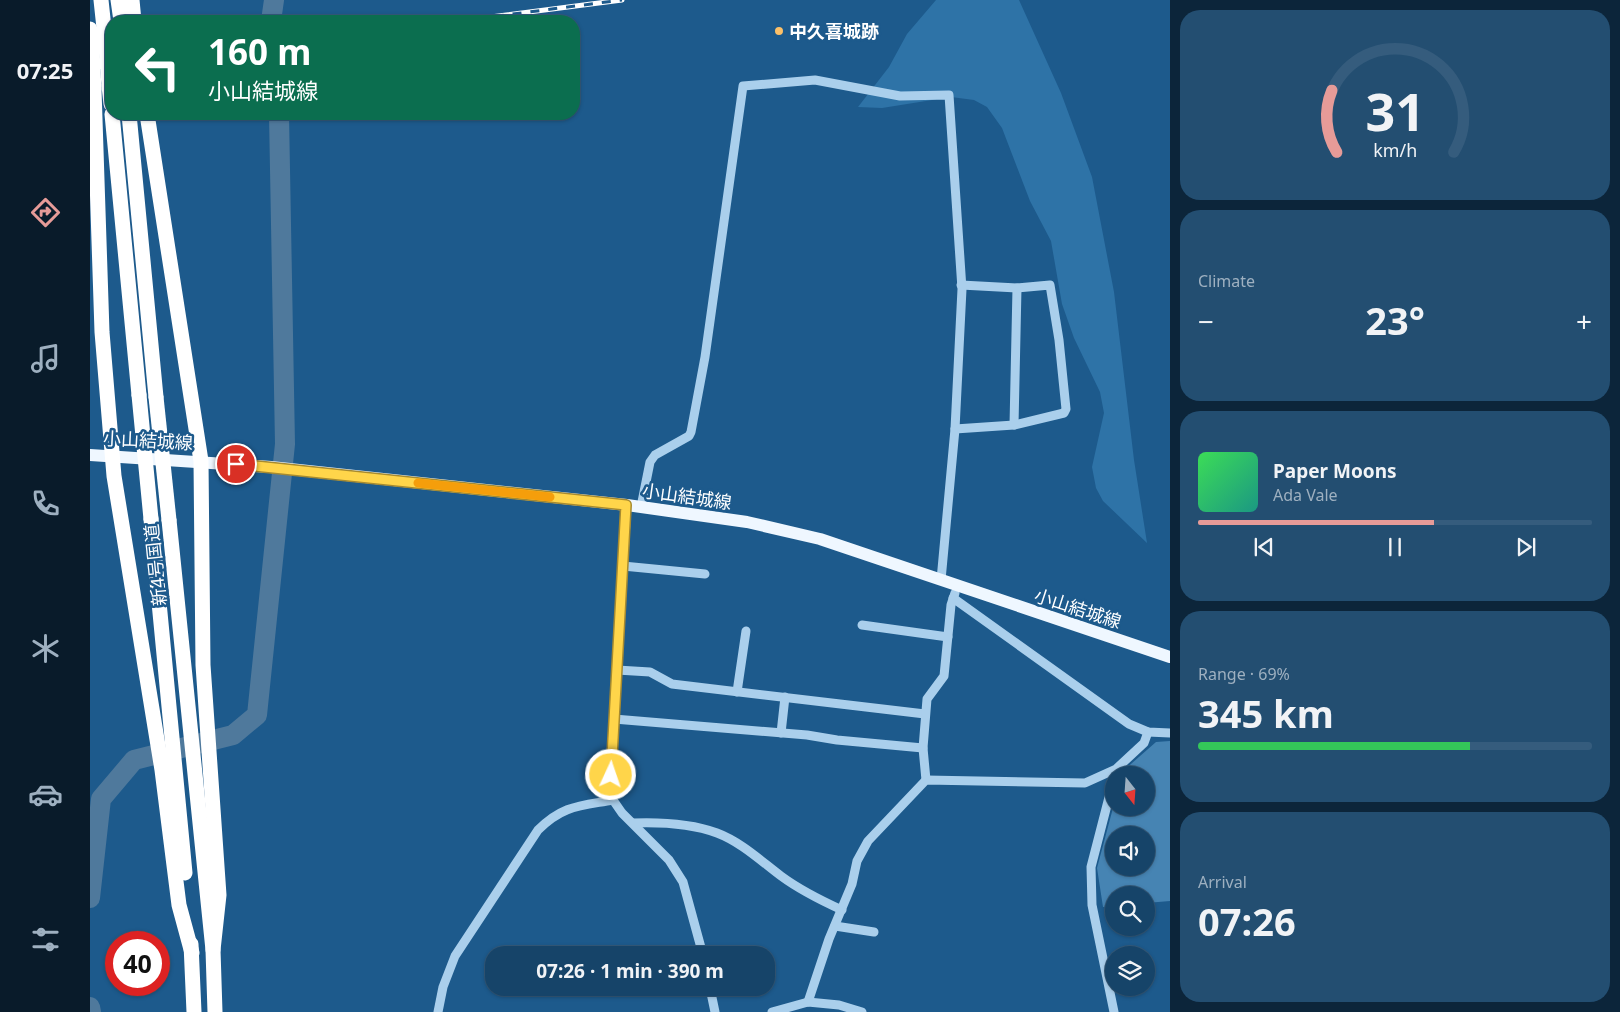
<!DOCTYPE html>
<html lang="en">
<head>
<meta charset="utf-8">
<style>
	body { margin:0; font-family:"Noto Sans","Noto Sans JP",sans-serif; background:#234e71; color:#f1f3f6; height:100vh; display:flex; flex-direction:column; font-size:19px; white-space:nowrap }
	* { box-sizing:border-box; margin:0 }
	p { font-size:16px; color:#9eb0c0 }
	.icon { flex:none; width:28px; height:28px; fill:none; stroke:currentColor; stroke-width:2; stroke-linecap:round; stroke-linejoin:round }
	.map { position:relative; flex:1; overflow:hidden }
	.side { display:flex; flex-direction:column; gap:10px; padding:10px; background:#0c253a; width:450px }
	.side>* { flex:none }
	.banner { position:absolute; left:15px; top:15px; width:475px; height:105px; border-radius:20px; box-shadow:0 1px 4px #0004,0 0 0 1px #355c7d; background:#0b6e4f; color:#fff; overflow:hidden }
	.needle { width:32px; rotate:163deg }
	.fabs { position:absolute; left:1015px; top:766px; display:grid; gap:10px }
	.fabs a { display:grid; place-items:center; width:50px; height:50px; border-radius:50%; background:#164469; box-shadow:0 1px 4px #0004,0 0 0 1px #355c7d; font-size:25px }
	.speed { position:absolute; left:15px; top:931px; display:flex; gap:10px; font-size:25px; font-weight:700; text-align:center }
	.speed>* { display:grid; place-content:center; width:65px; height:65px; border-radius:50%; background:#164469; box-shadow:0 1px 4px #0004,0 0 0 1px #355c7d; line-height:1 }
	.speed .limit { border:8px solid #d22; background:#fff; color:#111 }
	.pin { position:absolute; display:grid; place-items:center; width:42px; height:42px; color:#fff; margin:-21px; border:2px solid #fff; border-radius:50%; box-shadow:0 1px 5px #0007 }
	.me { position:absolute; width:55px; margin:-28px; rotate:3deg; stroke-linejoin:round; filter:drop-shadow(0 0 4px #0008) }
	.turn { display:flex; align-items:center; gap:18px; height:105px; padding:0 20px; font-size:22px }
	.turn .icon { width:65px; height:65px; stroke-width:2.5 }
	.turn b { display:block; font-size:35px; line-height:42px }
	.big { font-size:38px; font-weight:700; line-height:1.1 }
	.side .widget { flex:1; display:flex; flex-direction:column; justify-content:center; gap:8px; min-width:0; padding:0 18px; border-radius:20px; background:#234e71 }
	.side .dial { align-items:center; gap:0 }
	.dial svg { height:130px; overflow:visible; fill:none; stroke:#355c7d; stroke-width:7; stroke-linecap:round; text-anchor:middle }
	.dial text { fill:#f1f3f6; stroke:none }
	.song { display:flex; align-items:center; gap:15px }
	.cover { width:60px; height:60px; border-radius:8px; background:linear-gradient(135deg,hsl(130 70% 55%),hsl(170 70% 35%)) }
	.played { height:5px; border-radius:2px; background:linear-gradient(90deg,#e69b98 60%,#355c7d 60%) }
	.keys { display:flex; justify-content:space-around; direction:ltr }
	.heat { display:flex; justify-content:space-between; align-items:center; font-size:28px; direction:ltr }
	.charge { height:8px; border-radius:4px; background:linear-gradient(90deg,#34c759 69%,#355c7d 0) }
	.trip { position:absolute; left:395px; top:946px; width:290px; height:50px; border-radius:20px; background:#164469; box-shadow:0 1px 4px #0004,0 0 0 1px #355c7d; font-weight:700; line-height:50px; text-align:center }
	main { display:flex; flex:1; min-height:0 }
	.tabs { display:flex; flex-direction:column; width:90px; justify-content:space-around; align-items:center; background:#091b2a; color:#9eb0c0 }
	.tabs .icon { width:35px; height:35px }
	.tabs .active { color:#e69b98 }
	.tabs b { font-size:22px; color:#f1f3f6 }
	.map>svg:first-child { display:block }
</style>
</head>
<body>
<main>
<nav class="tabs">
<b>07:25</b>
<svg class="icon active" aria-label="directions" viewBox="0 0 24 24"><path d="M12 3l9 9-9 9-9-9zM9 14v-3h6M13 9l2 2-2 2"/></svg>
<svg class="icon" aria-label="music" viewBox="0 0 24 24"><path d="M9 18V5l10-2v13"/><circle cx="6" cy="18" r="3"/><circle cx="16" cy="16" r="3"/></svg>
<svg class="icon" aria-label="phone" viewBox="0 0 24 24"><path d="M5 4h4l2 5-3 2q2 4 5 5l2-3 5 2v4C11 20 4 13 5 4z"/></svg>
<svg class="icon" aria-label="climate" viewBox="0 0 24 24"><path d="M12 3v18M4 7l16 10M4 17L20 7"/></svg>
<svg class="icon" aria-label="car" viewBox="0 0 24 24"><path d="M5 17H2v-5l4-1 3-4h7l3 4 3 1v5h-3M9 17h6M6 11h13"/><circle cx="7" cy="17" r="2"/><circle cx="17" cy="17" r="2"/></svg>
<svg class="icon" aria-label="filters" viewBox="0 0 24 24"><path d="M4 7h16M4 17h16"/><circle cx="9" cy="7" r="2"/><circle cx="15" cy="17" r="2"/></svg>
</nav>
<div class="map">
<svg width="1080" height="1012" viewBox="0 0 1080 1012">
	<rect width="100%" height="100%" fill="#1d5a8c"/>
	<path fill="#2e73a7" d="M846,0h83l42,93 31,84 22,115 20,168 13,83 -44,-42 -7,-13 -4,-21 12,-54 -4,-21 -26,-54 -12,-34 -11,-63 -21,-40 -28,-73 -15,-21 -13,-7 -23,-3 -69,11 -24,-1 31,-40 18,-33z"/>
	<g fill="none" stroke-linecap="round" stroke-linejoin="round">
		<g stroke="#4f799c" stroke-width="20">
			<path d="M181,21l3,-21"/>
			<path d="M0,898l11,-99 33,-39 99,-25 24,-20 28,-271 -6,-330"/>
			<path d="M0,1007l1,5"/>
		</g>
	</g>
	<path fill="#4684b3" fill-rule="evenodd" d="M1080,741v160l-24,2v-8h-32v11l-11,1 -6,-39 16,-60h33v-33h-24l1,-4 33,-29zM1024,835h32v33h-32z"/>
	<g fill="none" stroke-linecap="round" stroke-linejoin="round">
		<g stroke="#aacfec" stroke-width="9">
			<path d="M924,425l3,-137"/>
			<path d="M865,429l59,-4 50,-12 2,-4 -7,-69 -9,-55 -33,3 -56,-3"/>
			<path d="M537,505l-16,270 2,25 9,13 47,47 14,22 20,73"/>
			<path d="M551,507l9,-45 5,-7 34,-19 2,-4 14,-75 38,-271 72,-6 85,16 49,-1 13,194 -7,140 -14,151"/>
			<path d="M533,566l82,8"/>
			<path d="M863,598l176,126 19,8 22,1"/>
			<path d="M772,625l86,12"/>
			<path d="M527,670l33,2 22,12 253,30"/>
			<path d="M647,692l9,-61"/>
			<path d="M524,719l193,16 30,5 86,8"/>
			<path d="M691,733l4,-36"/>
			<path d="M836,780l-3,-32 4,-49 17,-23 7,-71 4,-12"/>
			<path d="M543,823c28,-1 57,0 84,10 24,9 44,28 64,43 19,14 39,24 61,34"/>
			<path d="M745,926l39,6"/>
			<path d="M620,988l5,24"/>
			<path d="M508,989l90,-1"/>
			<path d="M718,1002l21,-63 23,-55 5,-23 11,-20 58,-61 159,3 31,-14 28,-26 4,-11"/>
			<path d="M348,1012l5,-25 12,-31 83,-126c25,-25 42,-24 75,-30"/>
			<path d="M682,1012l36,-10 31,3 23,7"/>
			<path d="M1024,1012l-22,-107 -1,-38 23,-89"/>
		</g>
		<path stroke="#eff7ff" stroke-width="12" d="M0,455l181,12 356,38 120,17 73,17 350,118"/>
		<g stroke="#fff" stroke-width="15">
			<path d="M11,0l5,47"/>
			<path d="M28,0l3,21"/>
			<path d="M42,0l2,21"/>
			<path d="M0,29l2,20"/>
			<path d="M19,86l2,18"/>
			<path d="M4,89l8,243 12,144 48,294 17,135 13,48"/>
			<path d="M22,114l27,281"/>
			<path d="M39,114l27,283"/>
			<path d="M57,114l54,347 2,204 16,230 -6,55"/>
			<path d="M61,519l34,354"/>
			<path d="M79,520l44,430 2,62"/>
			<path d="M101,944l3,68"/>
		</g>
		<defs>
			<g id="rail">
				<path d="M369,21l163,-21"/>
				<path d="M0,68l21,-3"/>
			</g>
		</defs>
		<use href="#rail" stroke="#fff" stroke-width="5"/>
		<use href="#rail" stroke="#1d5a8c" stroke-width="3" stroke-dasharray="9" stroke-linecap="butt"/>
		<g stroke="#fff" stroke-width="15">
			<path d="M16,47l3,39"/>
			<path d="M2,49l2,40"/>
			<path d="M49,395l12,124"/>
			<path d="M66,397l13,123"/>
		</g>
	</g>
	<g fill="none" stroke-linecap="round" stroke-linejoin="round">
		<defs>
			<path id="route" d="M146,464l390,41 -15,270"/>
		</defs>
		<use href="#route" stroke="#a68a30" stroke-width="12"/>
		<use href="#route" stroke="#ffd54a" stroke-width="9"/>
		<path stroke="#f59e0b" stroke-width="9" d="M328,483l132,14"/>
	</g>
	<circle fill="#fcc068" stroke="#1d5a8c" stroke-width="2" cx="689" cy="31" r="5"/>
	<g text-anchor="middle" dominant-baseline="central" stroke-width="5" stroke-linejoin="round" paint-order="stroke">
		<g font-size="18" font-weight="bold" fill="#fff" stroke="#1d5a8c" text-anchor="start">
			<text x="699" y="31">中久喜城跡</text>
		</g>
		<g font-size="18" fill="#fff" stroke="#1d5a8c">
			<text transform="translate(58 440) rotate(3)">小山結城線</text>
			<text transform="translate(597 496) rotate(8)">小山結城線</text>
			<text transform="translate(65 565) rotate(-96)">新4号国道</text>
			<text transform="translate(988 608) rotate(18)">小山結城線</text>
		</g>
	</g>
</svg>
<div class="fabs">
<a><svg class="needle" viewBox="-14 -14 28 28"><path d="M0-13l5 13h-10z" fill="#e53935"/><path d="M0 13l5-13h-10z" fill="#9eb0c0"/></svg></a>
<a><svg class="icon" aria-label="sound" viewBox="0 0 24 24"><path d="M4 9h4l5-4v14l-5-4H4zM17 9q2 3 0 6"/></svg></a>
<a><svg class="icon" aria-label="search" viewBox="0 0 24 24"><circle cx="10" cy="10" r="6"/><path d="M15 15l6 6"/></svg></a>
<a><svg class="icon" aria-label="layers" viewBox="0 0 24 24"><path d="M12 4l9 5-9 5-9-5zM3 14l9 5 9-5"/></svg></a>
</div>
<div class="speed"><div class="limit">40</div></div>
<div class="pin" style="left:146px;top:464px;background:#d93025"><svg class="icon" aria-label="arrive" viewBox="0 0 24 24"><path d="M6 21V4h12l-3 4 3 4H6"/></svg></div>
<svg class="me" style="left:521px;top:775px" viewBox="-20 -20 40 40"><circle r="17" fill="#ffd54a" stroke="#fff" stroke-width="3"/><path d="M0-11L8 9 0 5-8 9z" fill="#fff"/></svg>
<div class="trip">07:26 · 1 min · 390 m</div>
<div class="banner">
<div class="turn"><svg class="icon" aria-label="left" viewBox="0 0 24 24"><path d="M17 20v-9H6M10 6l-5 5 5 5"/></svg><div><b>160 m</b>小山結城線</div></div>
</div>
</div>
<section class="side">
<div class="widget dial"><svg viewBox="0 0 100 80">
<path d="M14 69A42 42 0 1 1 86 69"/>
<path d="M14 69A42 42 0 0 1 11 31" stroke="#e69b98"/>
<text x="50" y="56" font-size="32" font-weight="700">31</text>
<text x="50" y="72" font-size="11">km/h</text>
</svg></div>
<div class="widget"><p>Climate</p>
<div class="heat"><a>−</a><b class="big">23°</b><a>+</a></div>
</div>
<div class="widget">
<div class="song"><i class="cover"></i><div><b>Paper Moons</b><p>Ada Vale</p></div></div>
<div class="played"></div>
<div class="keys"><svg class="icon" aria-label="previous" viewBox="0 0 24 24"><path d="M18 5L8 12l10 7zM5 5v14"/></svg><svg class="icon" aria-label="pause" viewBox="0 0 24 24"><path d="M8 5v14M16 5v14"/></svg><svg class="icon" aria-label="next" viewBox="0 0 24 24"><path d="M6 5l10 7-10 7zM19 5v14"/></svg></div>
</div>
<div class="widget"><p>Range · 69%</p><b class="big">345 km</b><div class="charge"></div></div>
<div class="widget"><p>Arrival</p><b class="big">07:26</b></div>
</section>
</main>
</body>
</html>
